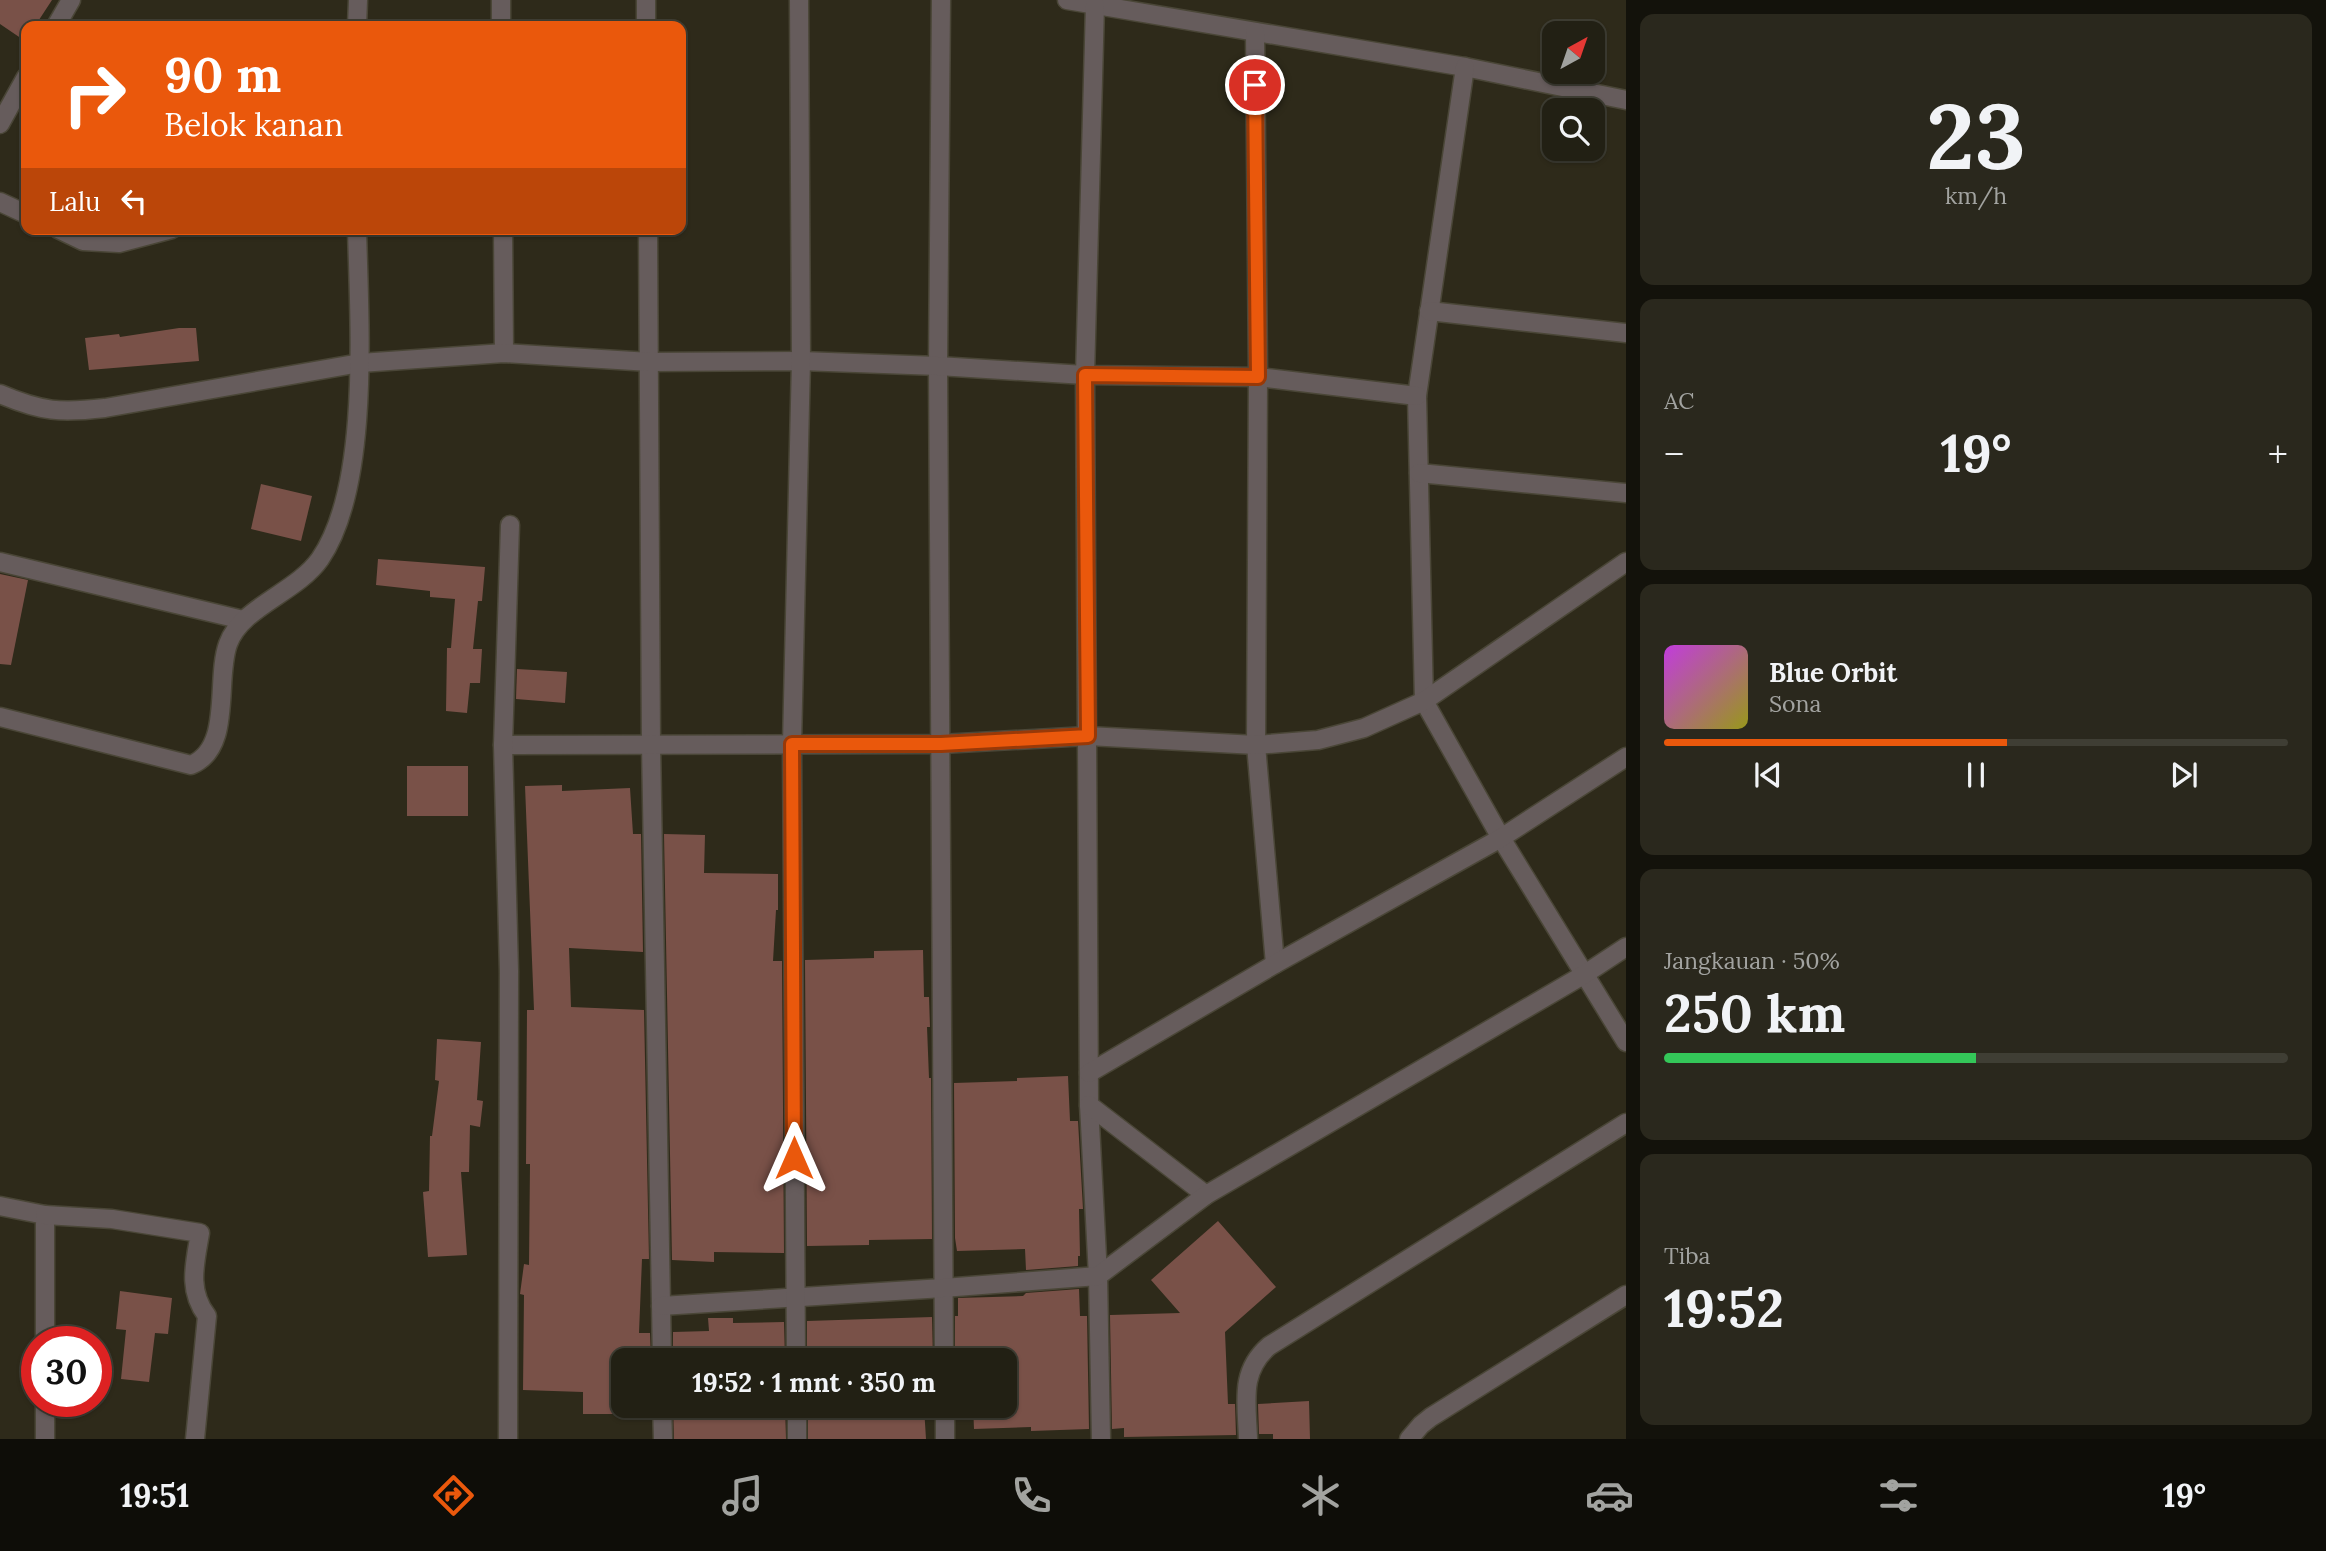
<!DOCTYPE html>
<html lang="id">
<head>
<meta charset="utf-8">
<style>
	body { margin:0; font-family:Lora,serif; background:#2a281d; color:#f1f3f6; height:100vh; display:flex; flex-direction:column; font-size:26px; white-space:nowrap }
	* { box-sizing:border-box; margin:0 }
	p { font-size:23px; color:#a2a3a0 }
	.icon { flex:none; width:38px; height:38px; fill:none; stroke:currentColor; stroke-width:2; stroke-linecap:round; stroke-linejoin:round }
	.map { position:relative; flex:1; overflow:hidden }
	.panel { display:flex; flex-direction:column; gap:14px; padding:14px; background:#13120b; width:700px }
	.panel>* { flex:none }
	.guide { position:absolute; left:21px; top:21px; width:665px; height:214px; border-radius:14px; box-shadow:0 2px 5px #0004,0 0 0 2px #3f3e34; background:#ea580c; color:#fff; overflow:hidden }
	.needle { width:46px; rotate:40deg }
	.buttons { position:absolute; left:1542px; top:21px; display:grid; gap:14px }
	.buttons a { display:grid; place-items:center; width:63px; height:63px; border-radius:14px; background:#222014; box-shadow:0 2px 5px #0004,0 0 0 2px #3f3e34; font-size:35px }
	.speed { position:absolute; left:21px; top:1326px; display:flex; gap:14px; font-size:35px; font-weight:700; text-align:center }
	.speed>* { display:grid; place-content:center; width:91px; height:91px; border-radius:50%; background:#222014; box-shadow:0 2px 5px #0004,0 0 0 2px #3f3e34; line-height:1 }
	.speed .limit { border:10px solid #d22; background:#fff; color:#111 }
	.pin { position:absolute; display:grid; place-items:center; width:60px; height:60px; color:#fff; margin:-30px; border:4px solid #fff; border-radius:50%; box-shadow:0 2px 7px #0007 }
	.me { position:absolute; width:77px; margin:-38px; rotate:0deg; stroke-linejoin:round; filter:drop-shadow(0 0 5px #0008) }
	.turn { display:flex; align-items:center; gap:24px; height:147px; padding:0 28px; font-size:32px }
	.turn .icon { width:91px; height:91px; stroke-width:2.5 }
	.turn b { display:block; font-size:49px; line-height:60px }
	.then { display:flex; align-items:center; height:66px; padding:0 28px; background:#0003; gap:14px; font-size:26px }
	.big { font-size:52px; font-weight:700; line-height:1.1 }
	.panel .card { flex:1; display:flex; flex-direction:column; justify-content:center; gap:10px; min-width:0; padding:0 24px; border-radius:14px; background:#2a281d }
	.panel .dial { align-items:center; gap:0 }
	.dial b { font-size:91px; line-height:1 }
	.song { display:flex; align-items:center; gap:21px }
	.cover { width:84px; height:84px; border-radius:10px; background:linear-gradient(135deg,hsl(290 70% 55%),hsl(60 70% 35%)) }
	.played { height:7px; border-radius:4px; background:linear-gradient(90deg,#ea580c 55%,#3f3e34 55%) }
	.keys { display:flex; justify-content:space-around; direction:ltr }
	.heat { display:flex; justify-content:space-between; align-items:center; font-size:38px; direction:ltr }
	.charge { height:10px; border-radius:5px; background:linear-gradient(90deg,#34c759 50%,#3f3e34 0) }
	.trip { position:absolute; left:611px; top:1348px; width:406px; height:70px; border-radius:14px; background:#222014; box-shadow:0 2px 5px #0004,0 0 0 2px #3f3e34; font-weight:700; line-height:70px; text-align:center }
	.dock { display:flex; height:112px; justify-content:space-around; align-items:center; background:#0e0d08; color:#a2a3a0 }
	.dock .icon { width:49px; height:49px }
	.dock .on { color:#ea580c }
	.dock b { font-size:32px; color:#f1f3f6 }
	main { display:flex; flex:1; min-height:0 }
	.map>svg:first-child { display:block }
</style>
</head>
<body>
<main>
<div class="map">
<svg width="1626" height="1439" viewBox="0 0 1626 1439">
	<rect width="100%" height="100%" fill="#2e2a1a"/>
	<g fill="#795148">
		<path d="M0,0h52l-17,26h-9l-1,15 -25,-17z"/>
		<path d="M179,328h17l3,33 -110,9 -4,-32 34,-4 1,3z"/>
		<path d="M261,484l51,12 -11,45 -50,-12z"/>
		<path d="M378,559l107,8 -3,34h-4l-5,48h9l-2,34h-10l-3,30 -21,-2 1,-63h4l4,-49 -25,-2v-6l-54,-6z"/>
		<path d="M0,574l28,6 -17,85 -11,-1z"/>
		<path d="M517,669l50,3 -2,31 -49,-4z"/>
		<rect x="407" y="766" width="61" height="50"/>
		<path d="M562,785v6l68,-3 3,46h8l2,118 -74,-4 2,59 73,3 5,249h-7l-3,74h11l1,27h-28v54h-40v-22l-60,-2 1,-95 -4,-1 4,-30 5,1 1,-101h-4l1,-154h7l-9,-224z"/>
		<path d="M664,834l41,1 -1,38 74,1v36h-2l-3,51h9l2,292 -70,-1v10l-42,-2z"/>
		<path d="M923,950l1,47h5l1,30h-3l2,51h2l1,161 -63,1v5l-62,1 -2,-286 69,-2v-7z"/>
		<path d="M437,1039l44,3 -4,58 6,1 -3,26 -10,-2 -1,47h-8l6,83 -39,2 -5,-65 6,-1 1,-55h2l7,-55 -4,-1z"/>
		<path d="M1068,1076l2,45h8l5,88h-4l1,47h-2v10l-52,4 -1,-21 -68,2 -2,-13 -1,-155 63,-2v-3z"/>
		<path d="M1218,1221l58,66 -51,45 3,72h7l1,31 -112,2v-9l-12,1 -2,-114 70,-2 -29,-33z"/>
		<path d="M1079,1289l1,27h7l2,113 -58,2v-4l-57,2 -1,-24h31v-45h-49v-44h3v-18l65,-2 3,-3z"/>
		<path d="M120,1291l52,7 -4,36 -13,-1 -6,49 -28,-3 5,-49 -10,-1z"/>
		<path d="M932,1317l1,43h-126v-39z"/>
		<path d="M708,1318h25v5l51,-1 1,38h-112v-28l36,-1z"/>
		<path d="M1309,1401l1,38h-37v-5h-14l-1,-30z"/>
		<path d="M673,1405h112l1,34h-112z"/>
		<path d="M858,1406v3l66,-2 2,32h-118v-32z"/>
	</g>
	<g fill="none" stroke-linecap="round" stroke-linejoin="round">
		<defs>
			<g id="street">
				<path d="M501,0v26"/>
				<path d="M646,0v26"/>
				<path d="M941,0l-3,366 6,994"/>
				<path d="M1067,0l398,67 161,33"/>
				<path d="M1095,5l-10,370 4,730 9,171 3,163"/>
				<path d="M56,26l15,-26"/>
				<path d="M357,26l1,-26"/>
				<path d="M1255,32l3,345 -2,368 19,219"/>
				<path d="M1465,67l-48,329 7,305 77,137 125,204"/>
				<path d="M0,124l26,-47"/>
				<path d="M0,202l26,12"/>
				<path d="M58,229l25,12 36,2 53,-14"/>
				<path d="M503,229l1,124"/>
				<path d="M648,229l3,516 11,615"/>
				<path d="M1429,311l197,22"/>
				<path d="M0,394c42,18 61,19 105,14l255,-45 144,-10 146,9 151,-1 137,5 147,9 173,2 159,19"/>
				<path d="M1419,473l207,20"/>
				<path d="M0,562l243,58"/>
				<path d="M0,717l191,48c42,-17 24,-85 37,-121 13,-37 68,-51 92,-85 51,-74 39,-241 37,-330"/>
				<path d="M503,745l438,-1 147,-8 168,9 62,-5 46,-12 60,-27 202,-139"/>
				<path d="M1089,1073l186,-109 226,-126 125,-81"/>
				<path d="M1089,1105l117,90"/>
				<path d="M0,1206l45,9v127"/>
				<path d="M45,1215l67,4 88,14c-5,30 -13,57 7,83l-12,123"/>
				<path d="M661,1306l282,-18 155,-12 108,-81 379,-221 41,-27"/>
				<path d="M796,1360l-4,-616 9,-383 -2,-361"/>
				<path d="M662,1405l1,34"/>
				<path d="M797,1405v34"/>
				<path d="M945,1405v34"/>
				<path d="M45,1439v-37"/>
				<path d="M508,1439l1,-468 -6,-226 7,-220"/>
				<path d="M1248,1439c-1,-36 -9,-67 21,-93l357,-223"/>
				<path d="M1409,1439l12,-14 10,-8 195,-122"/>
			</g>
		</defs>
		<use href="#street" stroke="#4a4637" stroke-width="21"/>
		<use href="#street" stroke="#665c5c" stroke-width="18"/>
	</g>
	<g fill="none" stroke-linecap="round" stroke-linejoin="round">
		<defs>
			<path id="route" d="M794,1158l-2,-414h149l147,-8 -3,-361 173,2 -3,-292"/>
		</defs>
		<use href="#route" stroke="#983908" stroke-width="18"/>
		<use href="#route" stroke="#ea580c" stroke-width="12"/>
	</g>
</svg>
<div class="buttons">
<a><svg class="needle" viewBox="-14 -14 28 28"><path d="M0-13l5 13h-10z" fill="#e53935"/><path d="M0 13l5-13h-10z" fill="#a2a3a0"/></svg></a>
<a><svg class="icon" aria-label="search" viewBox="0 0 24 24"><circle cx="10" cy="10" r="6"/><path d="M15 15l6 6"/></svg></a>
</div>
<div class="speed"><div class="limit">30</div></div>
<div class="pin" style="left:1255px;top:85px;background:#d93025"><svg class="icon" aria-label="arrive" viewBox="0 0 24 24"><path d="M6 21V4h12l-3 4 3 4H6"/></svg></div>
<svg class="me" style="left:794px;top:1158px" viewBox="-20 -20 40 40"><path d="M0-17L14 15 0 8-14 15z" fill="#ea580c" stroke="#fff" stroke-width="4"/></svg>
<div class="trip">19:52 · 1 mnt · 350 m</div>
<div class="guide">
<div class="turn"><svg class="icon" aria-label="right" viewBox="0 0 24 24"><path d="M7 20v-9h11M14 6l5 5-5 5"/></svg><div><b>90 m</b>Belok kanan</div></div>
<div class="then">Lalu<svg class="icon" aria-label="left" viewBox="0 0 24 24"><path d="M17 20v-9H6M10 6l-5 5 5 5"/></svg></div>
</div>
</div>
<section class="panel">
<div class="card dial"><b>23</b><p>km/h</p></div>
<div class="card"><p>AC</p>
<div class="heat"><a>−</a><b class="big">19°</b><a>+</a></div>
</div>
<div class="card">
<div class="song"><i class="cover"></i><div><b>Blue Orbit</b><p>Sona</p></div></div>
<div class="played"></div>
<div class="keys"><svg class="icon" aria-label="previous" viewBox="0 0 24 24"><path d="M18 5L8 12l10 7zM5 5v14"/></svg><svg class="icon" aria-label="pause" viewBox="0 0 24 24"><path d="M8 5v14M16 5v14"/></svg><svg class="icon" aria-label="next" viewBox="0 0 24 24"><path d="M6 5l10 7-10 7zM19 5v14"/></svg></div>
</div>
<div class="card"><p>Jangkauan · 50%</p><b class="big">250 km</b><div class="charge"></div></div>
<div class="card"><p>Tiba</p><b class="big">19:52</b></div>
</section>
</main>
<nav class="dock">
<b>19:51</b>
<svg class="icon on" aria-label="directions" viewBox="0 0 24 24"><path d="M12 3l9 9-9 9-9-9zM9 14v-3h6M13 9l2 2-2 2"/></svg>
<svg class="icon" aria-label="music" viewBox="0 0 24 24"><path d="M9 18V5l10-2v13"/><circle cx="6" cy="18" r="3"/><circle cx="16" cy="16" r="3"/></svg>
<svg class="icon" aria-label="phone" viewBox="0 0 24 24"><path d="M5 4h4l2 5-3 2q2 4 5 5l2-3 5 2v4C11 20 4 13 5 4z"/></svg>
<svg class="icon" aria-label="climate" viewBox="0 0 24 24"><path d="M12 3v18M4 7l16 10M4 17L20 7"/></svg>
<svg class="icon" aria-label="car" viewBox="0 0 24 24"><path d="M5 17H2v-5l4-1 3-4h7l3 4 3 1v5h-3M9 17h6M6 11h13"/><circle cx="7" cy="17" r="2"/><circle cx="17" cy="17" r="2"/></svg>
<svg class="icon" aria-label="filters" viewBox="0 0 24 24"><path d="M4 7h16M4 17h16"/><circle cx="9" cy="7" r="2"/><circle cx="15" cy="17" r="2"/></svg>
<b>19°</b>
</nav>
</body>
</html>
